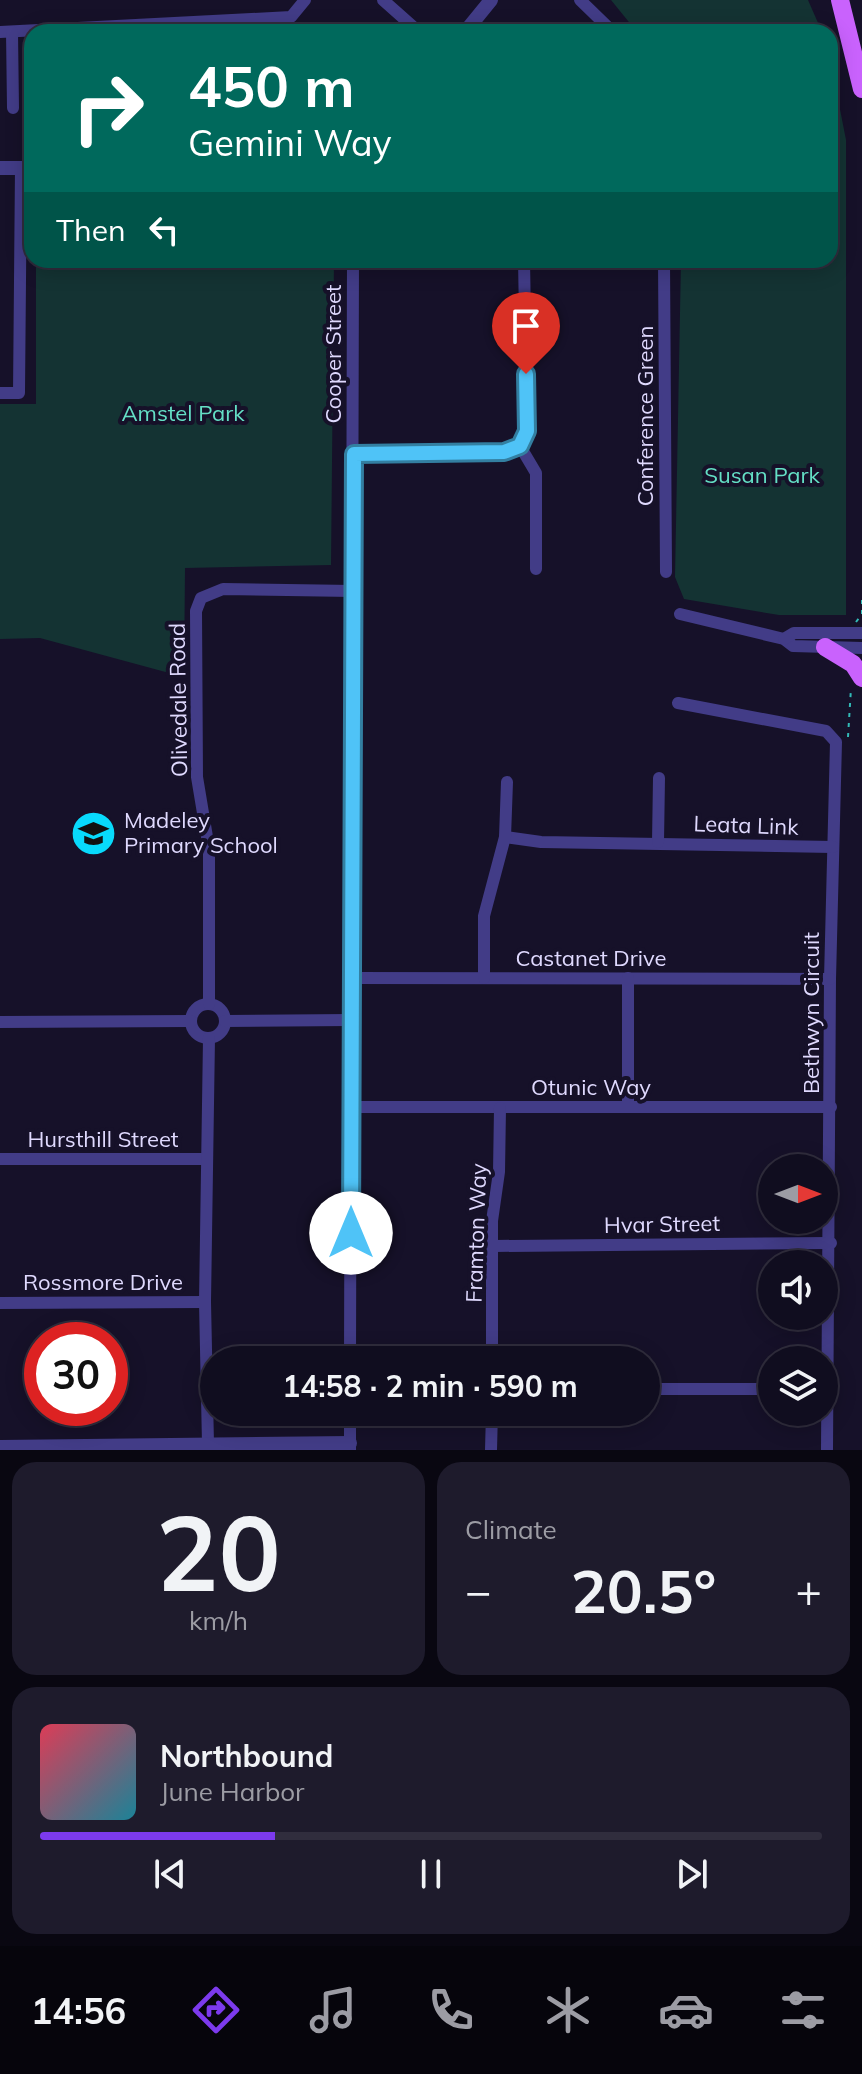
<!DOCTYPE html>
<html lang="en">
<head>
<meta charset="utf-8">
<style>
	body { margin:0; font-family:Mulish,sans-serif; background:#1e1b2c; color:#f1f3f6; height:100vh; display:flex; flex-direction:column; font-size:30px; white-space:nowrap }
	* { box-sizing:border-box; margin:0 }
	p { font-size:26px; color:#9c9ca4 }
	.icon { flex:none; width:44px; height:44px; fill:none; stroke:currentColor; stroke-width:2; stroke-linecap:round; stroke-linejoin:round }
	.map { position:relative; height:1450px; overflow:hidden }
	.sheet { display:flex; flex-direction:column; gap:12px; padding:12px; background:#090711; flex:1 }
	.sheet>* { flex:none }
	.hud { position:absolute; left:24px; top:24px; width:814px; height:244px; border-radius:24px; box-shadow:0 4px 20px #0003,0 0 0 2px #302d3d; background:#00695c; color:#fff; overflow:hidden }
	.needle { width:52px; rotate:90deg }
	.controls { position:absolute; left:758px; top:1154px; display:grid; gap:16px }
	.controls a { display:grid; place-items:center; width:80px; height:80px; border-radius:50%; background:#100d1f; box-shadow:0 4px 20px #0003,0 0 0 2px #302d3d; font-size:40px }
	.speed { position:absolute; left:24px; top:1322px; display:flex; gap:16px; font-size:40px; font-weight:700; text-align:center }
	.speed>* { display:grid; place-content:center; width:104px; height:104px; border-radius:50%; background:#100d1f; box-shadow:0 4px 20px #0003,0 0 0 2px #302d3d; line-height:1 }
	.speed .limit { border:12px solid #d22; background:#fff; color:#111 }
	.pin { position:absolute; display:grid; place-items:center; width:68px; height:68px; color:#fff; margin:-82px -34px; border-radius:50% 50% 50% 0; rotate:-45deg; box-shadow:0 0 8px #0007 }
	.pin .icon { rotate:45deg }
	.me { position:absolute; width:88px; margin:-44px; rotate:0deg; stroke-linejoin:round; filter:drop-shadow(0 0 6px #0008) }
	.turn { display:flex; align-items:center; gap:28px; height:168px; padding:0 32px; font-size:36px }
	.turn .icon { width:104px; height:104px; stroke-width:2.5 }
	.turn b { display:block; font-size:56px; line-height:68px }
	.then { display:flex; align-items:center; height:76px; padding:0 32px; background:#0003; gap:16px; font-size:30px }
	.big { font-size:60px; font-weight:700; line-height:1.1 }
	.sheet .widget { flex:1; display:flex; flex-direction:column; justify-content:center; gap:12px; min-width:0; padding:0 28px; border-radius:24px; background:#1e1b2c }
	.sheet .dial { align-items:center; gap:0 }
	.dial b { font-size:104px; line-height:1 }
	.song { display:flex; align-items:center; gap:24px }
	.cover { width:96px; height:96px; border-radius:12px; background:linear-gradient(135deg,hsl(350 70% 55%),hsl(190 70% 35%)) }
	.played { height:8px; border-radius:4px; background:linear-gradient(90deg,#7c3aed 30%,#302d3d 30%) }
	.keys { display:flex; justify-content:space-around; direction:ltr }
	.heat { display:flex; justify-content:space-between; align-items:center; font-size:44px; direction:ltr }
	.sheet .tiles { flex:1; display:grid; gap:12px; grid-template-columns:1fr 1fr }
	.widget:last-child { grid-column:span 2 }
	.trip { position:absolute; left:200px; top:1346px; width:460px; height:80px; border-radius:40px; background:#100d1f; box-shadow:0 4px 20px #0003,0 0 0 2px #302d3d; font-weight:700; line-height:80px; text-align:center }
	.tabs { display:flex; height:128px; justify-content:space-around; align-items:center; background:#06050c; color:#9c9ca4 }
	.tabs .icon { width:56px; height:56px }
	.tabs .on { color:#7c3aed }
	.tabs b { font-size:36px; color:#f1f3f6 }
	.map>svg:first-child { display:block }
</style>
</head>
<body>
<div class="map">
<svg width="862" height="1450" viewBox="0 0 862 1450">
	<rect width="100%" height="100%" fill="#161129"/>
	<g fill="#143333">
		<path d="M611,0h197l14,32h-185z"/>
		<path d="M830,58l16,82v475h-67l-95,-16 -9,-22 6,-317h149z"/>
		<path d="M36,260h298l-3,305 -146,3 -1,109 -144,-39 -40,1v-235h36z"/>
	</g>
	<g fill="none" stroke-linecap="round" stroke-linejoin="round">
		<g stroke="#32bab7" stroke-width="2" stroke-dasharray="4 6" stroke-linecap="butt">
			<path d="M856,622l6,-8v-17"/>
			<path d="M848,737l3,-49"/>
		</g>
		<g stroke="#423c87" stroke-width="12">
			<path d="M383,0l36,32"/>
			<path d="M580,0l33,32"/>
			<path d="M0,32l291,-15 14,-17"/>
			<path d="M12,32l1,76"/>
			<path d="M664,260l2,312"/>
			<path d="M0,393h19l2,-225"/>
			<path d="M520,446l16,27v96"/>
			<path d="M354,454l150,-2 16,-6 7,-15 -3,-171"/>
			<path d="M680,614l104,25 9,7 69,2"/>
			<path d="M784,639l10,-6h68"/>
			<path d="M678,703l148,28 10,11 -6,237 -3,471"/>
			<path d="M505,837l36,5 292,5"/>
			<path d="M658,842l1,-64"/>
			<path d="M351,978l479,1"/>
			<path d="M484,978v-62l21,-79 2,-55"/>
			<path d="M628,978v129"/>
			<circle cx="208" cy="1021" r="17"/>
			<path d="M209,1004v-155l-12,-72 -1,-166 5,-13 22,-9 130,2"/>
			<path d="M225,1021l126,-1"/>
			<path d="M0,1022l191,-1"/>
			<path d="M351,1107h480"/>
			<path d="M0,1159h207"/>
			<path d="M494,1246l337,-3"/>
			<path d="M0,1303l205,-1"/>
			<path d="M350,1360l3,-1100"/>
			<path d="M492,1360v-139l7,-49 1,-64"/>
			<path d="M646,1389h126"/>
			<path d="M208,1444l-3,-142 4,-264"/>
			<path d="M350,1450v-38"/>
			<path d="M491,1450l1,-38"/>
		</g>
		<g stroke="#423c87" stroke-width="14">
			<path d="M465,32l26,-32"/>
			<path d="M0,168h32"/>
			<path d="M0,1447l350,-4"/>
		</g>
		<g stroke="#c962fd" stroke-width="18">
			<path d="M840,0l22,89"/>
			<path d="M825,647l28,17 9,14"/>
		</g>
	</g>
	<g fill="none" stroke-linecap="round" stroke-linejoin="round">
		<defs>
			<path id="route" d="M351,1233l3,-779 150,-2 16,-6 7,-15 -1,-57"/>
		</defs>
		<use href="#route" stroke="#337fa1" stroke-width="20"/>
		<use href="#route" stroke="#4fc3f7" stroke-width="14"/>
	</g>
	<defs>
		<symbol id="school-disc" viewBox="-11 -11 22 22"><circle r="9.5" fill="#08dafc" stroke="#161129"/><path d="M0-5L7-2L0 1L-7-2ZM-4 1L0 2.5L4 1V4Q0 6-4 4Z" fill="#111"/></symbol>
	</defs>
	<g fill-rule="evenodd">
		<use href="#school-disc" x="68" y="808" width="51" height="51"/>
	</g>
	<g text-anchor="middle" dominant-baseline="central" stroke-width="8" stroke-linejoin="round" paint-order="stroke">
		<g font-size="22" fill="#dfd9fe" stroke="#161129">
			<text transform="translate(333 354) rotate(-90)">Cooper Street</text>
			<text transform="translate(645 416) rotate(-90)">Conference Green</text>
			<text transform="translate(178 700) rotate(-91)">Olivedale Road</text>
			<text transform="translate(746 825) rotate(2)">Leata Link</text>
			<text x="591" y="958">Castanet Drive</text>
			<text transform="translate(811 1013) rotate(-90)">Bethwyn Circuit</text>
			<text x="591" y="1087">Otunic Way</text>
			<text x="103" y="1139">Hursthill Street</text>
			<text transform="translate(662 1224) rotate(-1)">Hvar Street</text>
			<text transform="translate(476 1233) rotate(-88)">Framton Way</text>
			<text x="103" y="1282">Rossmore Drive</text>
		</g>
		<g font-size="22" fill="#64dfc5" stroke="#161129">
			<text x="183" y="413">Amstel Park</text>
			<text x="762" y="475">Susan Park</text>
		</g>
		<g font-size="22" fill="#dfd9fe" stroke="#161129" text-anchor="start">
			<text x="124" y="820">Madeley<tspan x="124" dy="25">Primary School</tspan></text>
		</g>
	</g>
</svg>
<div class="controls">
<a><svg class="needle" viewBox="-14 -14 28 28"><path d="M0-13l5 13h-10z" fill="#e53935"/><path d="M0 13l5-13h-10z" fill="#9c9ca4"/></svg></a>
<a><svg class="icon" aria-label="sound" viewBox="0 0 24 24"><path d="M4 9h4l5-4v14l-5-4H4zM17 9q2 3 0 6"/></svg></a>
<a><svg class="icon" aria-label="layers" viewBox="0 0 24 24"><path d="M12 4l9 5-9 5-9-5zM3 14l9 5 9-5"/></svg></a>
</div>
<div class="speed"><div class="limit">30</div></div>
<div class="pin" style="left:526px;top:374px;background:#d93025"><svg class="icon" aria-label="arrive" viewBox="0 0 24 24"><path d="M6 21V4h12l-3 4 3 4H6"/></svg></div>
<svg class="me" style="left:351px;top:1233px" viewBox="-20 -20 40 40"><circle r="19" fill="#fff"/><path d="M0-13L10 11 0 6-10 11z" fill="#4fc3f7"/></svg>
<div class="trip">14:58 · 2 min · 590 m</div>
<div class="hud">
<div class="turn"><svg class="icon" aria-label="right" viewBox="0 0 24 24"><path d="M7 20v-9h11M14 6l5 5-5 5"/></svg><div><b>450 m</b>Gemini Way</div></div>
<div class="then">Then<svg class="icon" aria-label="left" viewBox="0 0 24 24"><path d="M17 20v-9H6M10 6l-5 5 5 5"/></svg></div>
</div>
</div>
<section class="sheet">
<div class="tiles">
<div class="widget dial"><b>20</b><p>km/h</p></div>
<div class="widget"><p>Climate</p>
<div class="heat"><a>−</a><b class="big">20.5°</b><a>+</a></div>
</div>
<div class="widget">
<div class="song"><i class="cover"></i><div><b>Northbound</b><p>June Harbor</p></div></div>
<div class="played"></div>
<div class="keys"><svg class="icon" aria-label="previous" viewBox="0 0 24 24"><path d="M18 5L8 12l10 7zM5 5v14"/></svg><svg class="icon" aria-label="pause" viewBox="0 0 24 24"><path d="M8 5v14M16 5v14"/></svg><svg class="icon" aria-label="next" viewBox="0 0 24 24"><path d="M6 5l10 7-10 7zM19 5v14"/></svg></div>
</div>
</div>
</section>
<nav class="tabs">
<b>14:56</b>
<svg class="icon on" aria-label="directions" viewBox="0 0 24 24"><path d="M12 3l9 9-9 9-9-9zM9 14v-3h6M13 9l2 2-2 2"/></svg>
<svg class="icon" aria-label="music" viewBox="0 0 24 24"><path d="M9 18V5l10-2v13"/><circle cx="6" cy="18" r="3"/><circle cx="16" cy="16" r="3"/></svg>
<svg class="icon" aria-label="phone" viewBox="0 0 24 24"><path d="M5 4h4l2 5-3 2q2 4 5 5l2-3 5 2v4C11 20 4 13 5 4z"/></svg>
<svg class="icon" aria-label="climate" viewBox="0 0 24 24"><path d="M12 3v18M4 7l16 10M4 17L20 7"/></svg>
<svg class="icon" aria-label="car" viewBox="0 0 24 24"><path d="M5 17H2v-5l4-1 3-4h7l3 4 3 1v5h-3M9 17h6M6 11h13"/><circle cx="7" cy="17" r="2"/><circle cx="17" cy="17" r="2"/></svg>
<svg class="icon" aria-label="filters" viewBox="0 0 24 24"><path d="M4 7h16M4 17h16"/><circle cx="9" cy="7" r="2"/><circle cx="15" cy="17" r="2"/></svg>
</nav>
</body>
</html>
